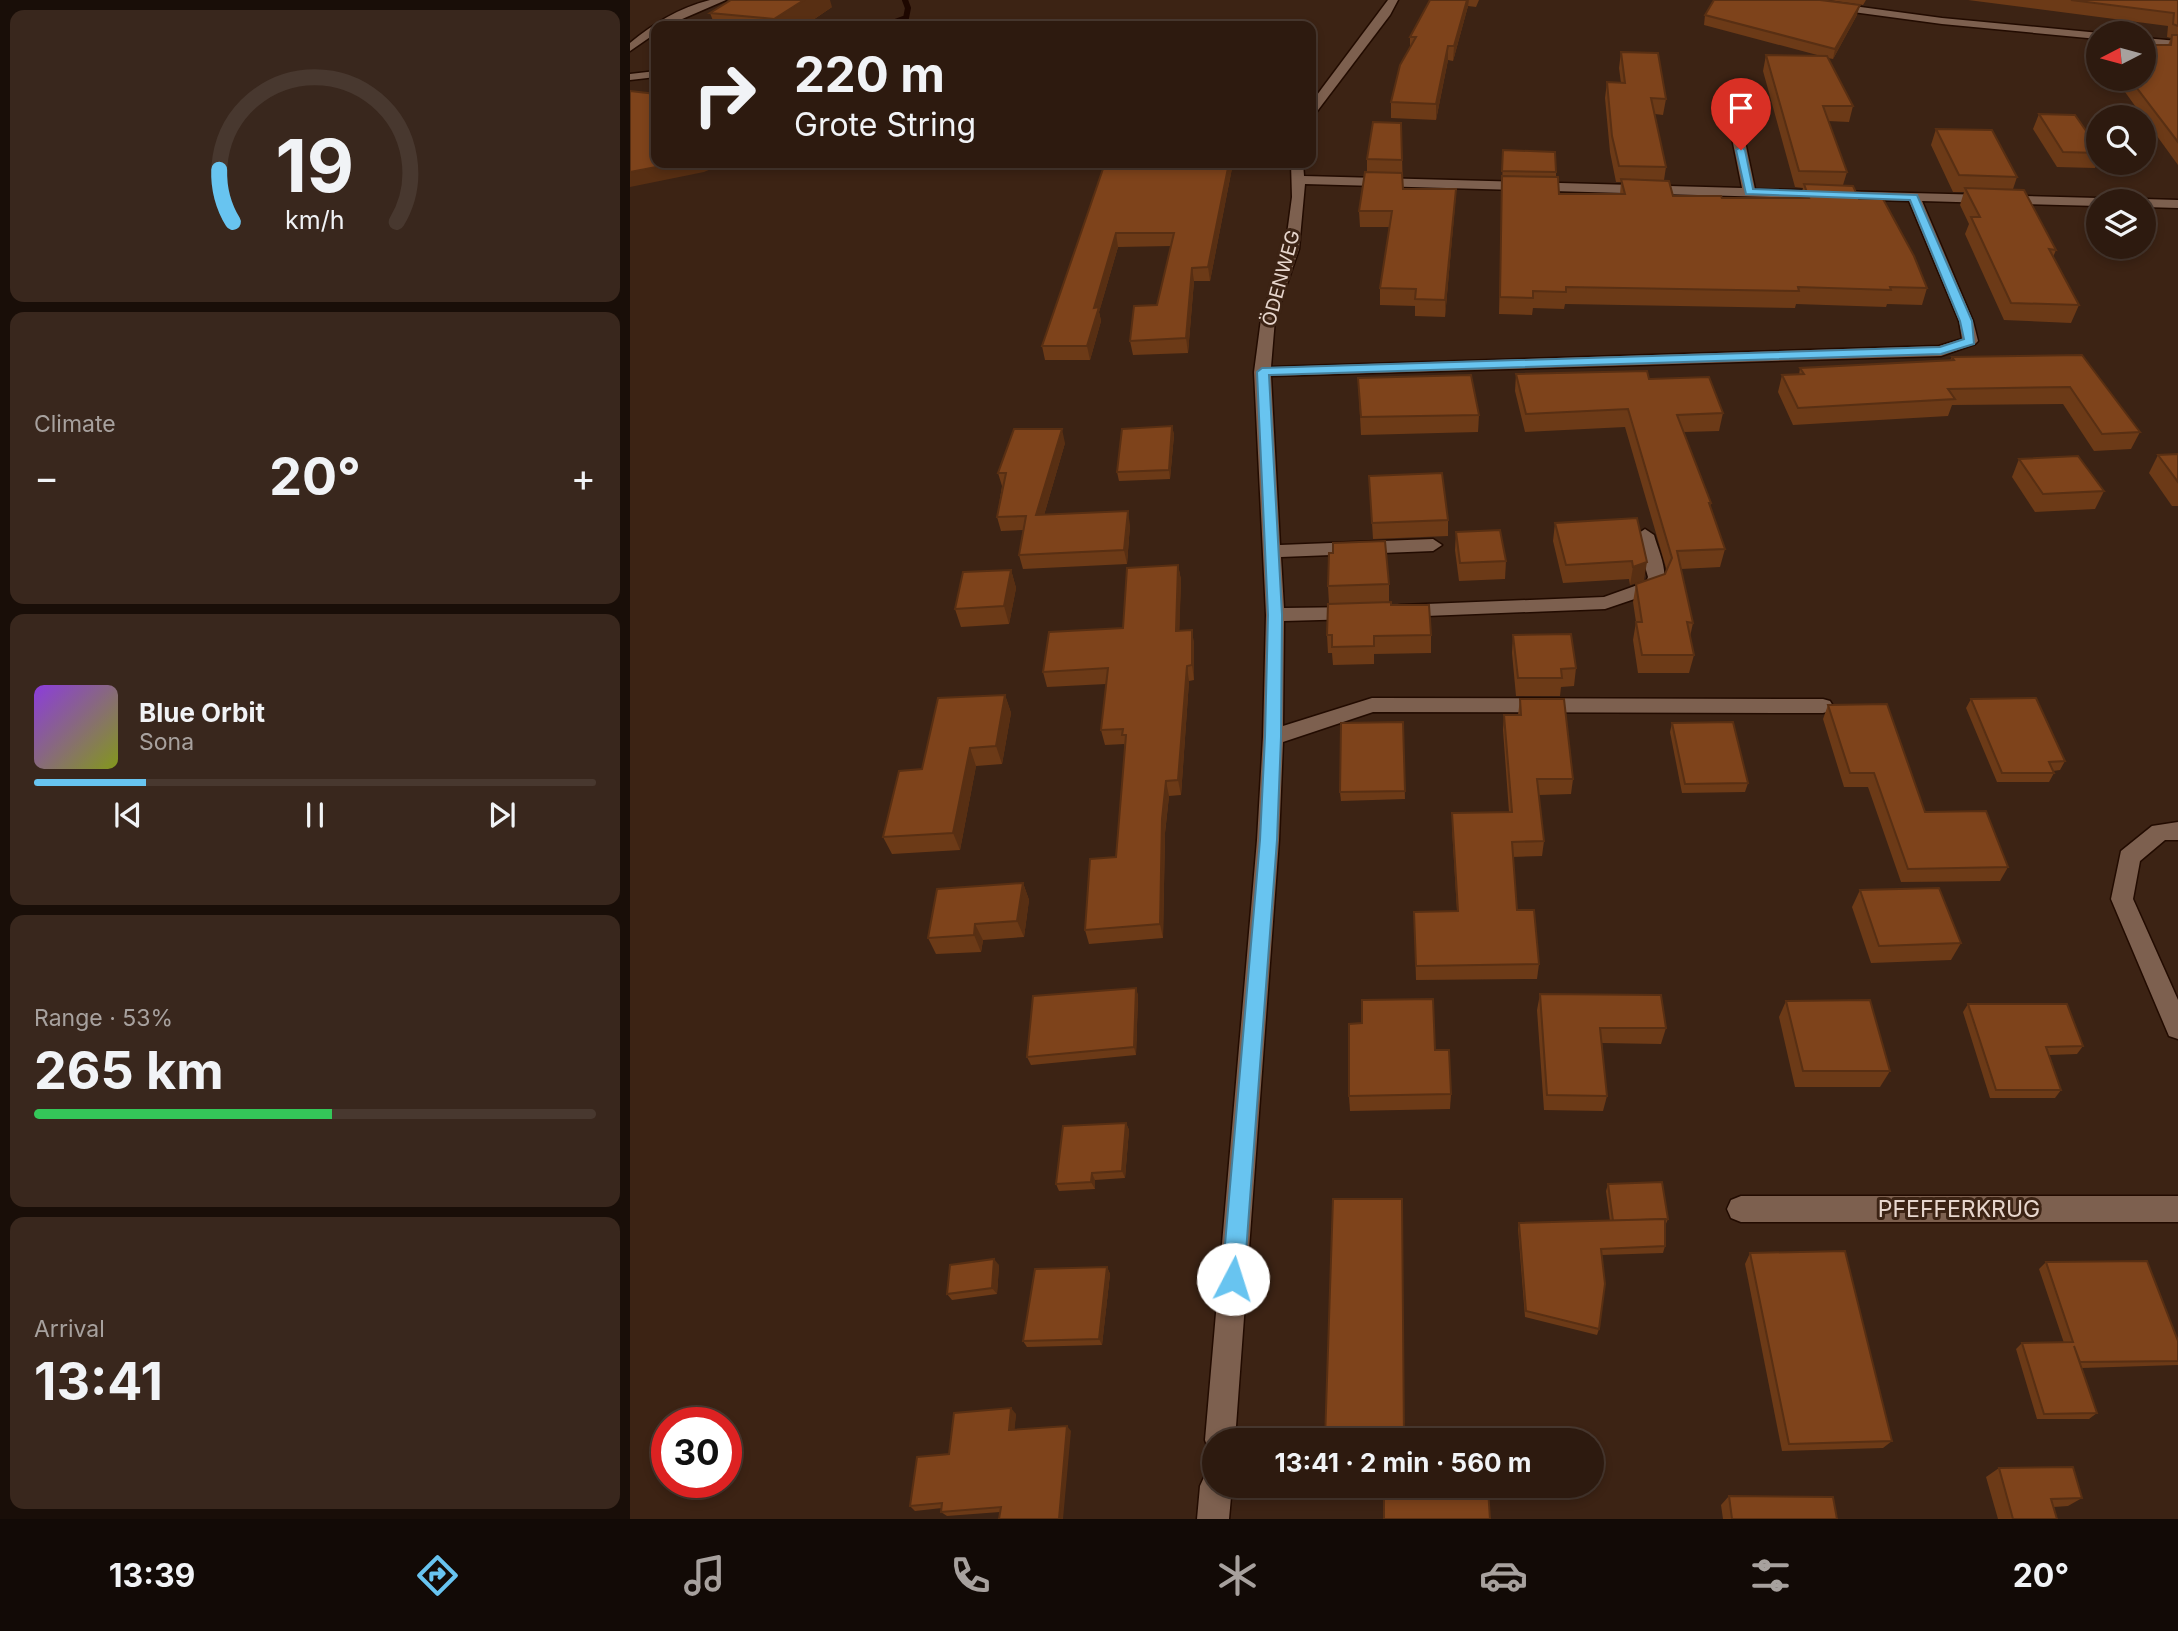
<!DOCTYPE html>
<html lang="en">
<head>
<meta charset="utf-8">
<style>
	body { margin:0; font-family:Inter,sans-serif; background:#39271d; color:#f1f3f6; height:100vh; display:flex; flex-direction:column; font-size:26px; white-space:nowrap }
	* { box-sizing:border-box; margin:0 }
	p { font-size:23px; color:#a7a19e }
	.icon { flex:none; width:38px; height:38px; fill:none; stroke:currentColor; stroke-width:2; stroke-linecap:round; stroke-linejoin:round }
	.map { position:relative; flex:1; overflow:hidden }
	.drawer { display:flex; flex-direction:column; gap:10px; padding:10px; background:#190e08; width:630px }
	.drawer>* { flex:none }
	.hud { position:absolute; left:21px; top:21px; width:665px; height:147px; border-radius:14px; box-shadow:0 4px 10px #0003,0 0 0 2px #48382f; background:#2d1a0f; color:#f1f3f6; overflow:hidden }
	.needle { width:46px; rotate:264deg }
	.tools { position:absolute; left:1456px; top:21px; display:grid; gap:14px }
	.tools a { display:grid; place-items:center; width:70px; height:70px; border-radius:50%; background:#2d1a0f; box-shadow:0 4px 10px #0003,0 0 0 2px #48382f; font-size:35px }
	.speed { position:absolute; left:21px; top:1407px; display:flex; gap:14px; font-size:35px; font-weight:700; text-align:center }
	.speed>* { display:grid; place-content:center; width:91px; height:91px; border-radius:50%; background:#2d1a0f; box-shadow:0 4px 10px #0003,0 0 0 2px #48382f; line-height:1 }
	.speed .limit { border:10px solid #d22; background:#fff; color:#111 }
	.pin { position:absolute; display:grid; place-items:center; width:60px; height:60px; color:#fff; margin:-72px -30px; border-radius:50% 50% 50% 0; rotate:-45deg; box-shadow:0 0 7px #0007 }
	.pin .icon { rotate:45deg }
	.me { position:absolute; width:77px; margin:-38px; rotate:5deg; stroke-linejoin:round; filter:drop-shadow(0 0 5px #0008) }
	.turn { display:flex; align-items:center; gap:24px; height:147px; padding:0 28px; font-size:32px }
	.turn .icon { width:91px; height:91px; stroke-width:2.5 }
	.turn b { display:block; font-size:49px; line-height:60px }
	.big { font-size:52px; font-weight:700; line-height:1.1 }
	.drawer .tile { flex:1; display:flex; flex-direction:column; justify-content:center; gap:10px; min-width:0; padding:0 24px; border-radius:14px; background:#39271d }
	.drawer .dial { align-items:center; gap:0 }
	.dial svg { height:182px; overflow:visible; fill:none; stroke:#48382f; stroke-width:7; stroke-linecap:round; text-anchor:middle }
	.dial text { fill:#f1f3f6; stroke:none }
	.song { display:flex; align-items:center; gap:21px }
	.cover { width:84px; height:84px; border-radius:10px; background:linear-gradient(135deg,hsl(270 70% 55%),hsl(70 70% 35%)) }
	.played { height:7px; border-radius:4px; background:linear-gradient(90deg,#68c4f0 20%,#48382f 20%) }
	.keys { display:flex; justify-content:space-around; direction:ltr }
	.heat { display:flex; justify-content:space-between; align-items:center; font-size:38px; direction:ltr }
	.charge { height:10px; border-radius:5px; background:linear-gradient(90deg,#34c759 53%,#48382f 0) }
	.trip { position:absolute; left:572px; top:1428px; width:402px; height:70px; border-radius:35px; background:#2d1a0f; box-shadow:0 4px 10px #0003,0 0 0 2px #48382f; font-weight:700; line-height:70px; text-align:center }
	.tab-bar { display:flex; height:112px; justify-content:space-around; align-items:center; background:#120a06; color:#a7a19e }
	.tab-bar .icon { width:49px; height:49px }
	.tab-bar .on { color:#68c4f0 }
	.tab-bar b { font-size:32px; color:#f1f3f6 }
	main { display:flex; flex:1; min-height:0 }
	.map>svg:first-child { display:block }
</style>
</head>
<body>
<main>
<section class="drawer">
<div class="tile dial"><svg viewBox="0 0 100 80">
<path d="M14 69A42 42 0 1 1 86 69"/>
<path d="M14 69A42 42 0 0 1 8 46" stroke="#68c4f0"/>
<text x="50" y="56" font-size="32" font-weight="700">19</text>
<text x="50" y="72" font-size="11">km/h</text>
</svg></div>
<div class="tile"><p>Climate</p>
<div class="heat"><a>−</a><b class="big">20°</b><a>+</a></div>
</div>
<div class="tile">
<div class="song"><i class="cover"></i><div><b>Blue Orbit</b><p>Sona</p></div></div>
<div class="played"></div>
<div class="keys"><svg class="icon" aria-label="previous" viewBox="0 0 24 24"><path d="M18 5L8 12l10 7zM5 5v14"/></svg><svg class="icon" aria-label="pause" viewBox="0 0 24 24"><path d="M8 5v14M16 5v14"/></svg><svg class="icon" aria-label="next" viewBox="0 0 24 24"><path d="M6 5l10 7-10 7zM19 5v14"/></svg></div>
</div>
<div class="tile"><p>Range · 53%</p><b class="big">265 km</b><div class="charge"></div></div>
<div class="tile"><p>Arrival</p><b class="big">13:41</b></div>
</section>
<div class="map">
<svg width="1548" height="1519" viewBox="0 0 1548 1519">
	<rect width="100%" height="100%" fill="#3c2314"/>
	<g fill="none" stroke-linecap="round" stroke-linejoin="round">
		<path stroke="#1e0700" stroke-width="6" d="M254,26l22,-8 2,-10 -3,-8"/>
		<defs>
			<g id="minor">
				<path d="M80,0h16l-60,26h-10v7l-26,18v-8c24,-20 49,-35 80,-43z"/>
				<path d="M758,0h10l-8,15 -75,99h-4v-11z"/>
				<path d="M1151,0h28l133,18 158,15 -2,6 -156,-15 -156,-21z"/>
				<path d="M1514,38l34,3v6l-34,-3z"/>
				<path d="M26,71v6l-26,3v-6z"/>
				<path d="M1102,104l6,4 17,81 343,9 6,3h-6v5l-176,-5 51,120 5,20 -3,3 -34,12 -670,20 9,169 153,-6 9,6 -9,6 -152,6 3,51 71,-1 7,1 2,5 -2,5 -7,1 -71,2 -1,105 89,-28 451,1 7,2 3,5 -3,5 -7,2 -450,-1 -90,30 -4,98 -44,600h-21v13l-5,-2 -4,-11 52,-600 6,-103 3,-122 -12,-243 7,-53 24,-70 7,-52 -1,-34h12l1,13 438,12 -16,-80zM675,184l604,17 50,120 3,18 -23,7 -668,21 4,-48 24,-70z"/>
				<path d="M1514,199l34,1v8l-34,-1v-6h-5z"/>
				<path d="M1015,529l9,6c5,18 16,38 7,55l-56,19 -204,8 -7,-1 -2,-5 2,-5 7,-1 203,-8 42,-15 2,-5 -12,-42z"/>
				<path d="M1548,822v18h-13l-25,21 -7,38 45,101v39l-9,-3 -58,-137 10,-48 31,-25z"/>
				<path d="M1111,1196h437v26h-437l-10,-4 -4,-9 4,-9z"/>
				<path d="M584,1471v15h18l-3,33h-32l3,-33 5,-11z"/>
			</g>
		</defs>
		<use href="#minor" stroke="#220b00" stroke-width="3"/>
		<use href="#minor" fill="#7d604f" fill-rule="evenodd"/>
	</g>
	<g fill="#6c3a17">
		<path d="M800,0h49l-3,7 -8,-1 -15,55 -5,-1 -12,60 -45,-2v-16l19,-55v-10z"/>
		<path d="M1199,0h37l-3,5z"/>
		<path d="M1338,0h210v165l-61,-84 -17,-2h44l24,-34 3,-7 -4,-1 1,-11z"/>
		<path d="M202,7l-28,19h-89l-5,-13z"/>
		<path d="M1075,15h152l-24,44 -5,-1 25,48 -4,16 -21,-1 19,51 -4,13 16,14 68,89 -5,17 -35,-1 -1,3 -90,-3 -1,4 -230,-4 -1,5 -31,-1 -1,7 -33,-1 4,-164 53,22v5l3,17h61l1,-12h-5l-6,-30 -5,-54 2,-16 14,1 -2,-15 2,-16 45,47 -3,16 -8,-1 11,53 -2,13 9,16 49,2h78l3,-10 -8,-1 -32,-116 3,-16 55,1 -117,-31z"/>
		<path d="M1409,114l59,34v12l-3,8 -38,-1 -24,-38z"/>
		<path d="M771,123l2,66h53l-1,16 -10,112 -30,-1v-10l-35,-1v-17l10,-61h-30l-1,-16 8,-39v-13z"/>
		<path d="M1306,129l81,48 -4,12 43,61 -3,7 26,48 -8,18 -67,-3 -39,-86 4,-10 -9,-19 4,-13h-11l-22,-47z"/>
		<path d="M475,163h128l-23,118h-16l-6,72 -55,2 -3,-14 27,-36 14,-59 -53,1 -19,65 2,9 -11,39h-45l-3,-14z"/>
		<path d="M1452,355l58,77 -9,17 -37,2 -31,-47 -111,1 -4,11 -155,9 -15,-33 4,-17h17l1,-7 150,-8 2,-3z"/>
		<path d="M886,374l133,5 74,34 -4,18 -35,1 27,71 -1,4 15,42 -5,18 -39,2 12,54 -3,14 4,18 -5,18h-51l-5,-33 3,-18 -3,-20 3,-18 29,-10 2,-3 -42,-144 -100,5 -10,-41z"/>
		<path d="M728,378l121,37 -1,17 -117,3z"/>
		<path d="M542,426l2,9 -4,44 -51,2 -2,-9z"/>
		<path d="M435,443l-21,72 86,10 -3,39 -104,5 -4,-14 4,-25 -22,1 -4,-14 5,-31 -4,-13z"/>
		<path d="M1548,454v52h-6l-23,-33 9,-18z"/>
		<path d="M1389,459l85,32 -9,18 -60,3 -23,-35z"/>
		<path d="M739,476l79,44v16l-75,3z"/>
		<path d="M1007,518l7,62 -14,5 -1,-6 -66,4 -10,-42 2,-18z"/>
		<path d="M826,532l50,29 -1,18 -46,2 -4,-31z"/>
		<path d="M548,565l3,15 -2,51 13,-1 2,15v35l-5,1 -8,114 -12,1 -4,37 -2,105 -74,6 -4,-14 31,-73 9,-110 -1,-3 -19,1 -4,-15 5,-46 -59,3 -4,-15 80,-44z"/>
		<path d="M381,570l5,18 -7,36 -48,3 -6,-18z"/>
		<path d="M759,584v18l2,3 40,30v18l-57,1v10l-41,1 -1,-12h-4l-1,-18 2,-31 -1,-18z"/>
		<path d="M883,635l63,33 -2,18 -13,1 -1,9h-44l-4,-43z"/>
		<path d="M375,695l6,18 -9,51 -26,2 -16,84 -68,4 -9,-17 39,-68z"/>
		<path d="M890,699l53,80 -2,15 -32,1 5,46 -2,15 -29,1 4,53 22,54 -2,15 -121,1 -2,-68 43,-1 -5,-83v-15l57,-1 -6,-82 1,-15h14z"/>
		<path d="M1341,699l94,62 -5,9 -7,1 1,2 -5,9h-52l-31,-74z"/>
		<path d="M1198,705l97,107 83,55 -8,14 -99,1 -33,-95h-24l-21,-68z"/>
		<path d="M773,722l2,77 -64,2 -1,-9z"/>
		<path d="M1042,723l76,60 -3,9 -63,1 -12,-61z"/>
		<path d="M393,883l6,17 -5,37 -41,3 -2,12 -45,2 -8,-16z"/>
		<path d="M1230,890l101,53 -10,17 -80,3 -19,-56z"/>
		<path d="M506,988l2,8 -2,59 -105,10 -4,-8z"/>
		<path d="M910,994l126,34 -5,16 -59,-1 5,53 -4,15 -59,-1 -7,-100z"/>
		<path d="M1156,1001l104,70 -10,16h-85l-16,-70z"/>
		<path d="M1338,1004l115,42 -6,8 -28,1 12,35 -6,8h-65l-27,-86z"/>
		<path d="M821,1094l-1,15 -100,2 -1,-15z"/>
		<path d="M496,1123l3,7 -4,48 -30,2v9l-36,2 -3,-7z"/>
		<path d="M978,1184l60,35 -3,7v20l-2,7 -61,2 -3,74 -2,6 -72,-18 -7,-88 1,-6 91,-2 -4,-30z"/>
		<path d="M1120,1253l142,188 -9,7 -101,3 -37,-187z"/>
		<path d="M1416,1262l132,79v24l-96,3 15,45 -8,6h-52l-21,-70 6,-6h42l-25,-74z"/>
		<path d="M369,1265l-2,29 -45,6 -5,-6z"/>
		<path d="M477,1267l3,7 -8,71 -75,2 -4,-6z"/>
		<path d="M386,1414l-2,16 57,1 -71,81 -53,4 -6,-4 1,-4 -27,3 -5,-5 39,-52z"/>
		<path d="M1369,1468l83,30 -14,8 -14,1 3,12h-59l-12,-42z"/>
		<path d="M1099,1496l108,23h-114l-2,-14z"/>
	</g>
	<g fill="#582f13">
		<path d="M174,0h26l2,7 -28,19h-28l-2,-7z"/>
		<path d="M837,0h2l-1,6 -15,55 1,-15z"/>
		<path d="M1230,5l-3,10 -24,44 2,-10z"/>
		<path d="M818,46v14l-12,60v-16z"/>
		<path d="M47,163h48l-21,9 -74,15v-15z"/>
		<path d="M599,163h4l-23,118 -2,-14z"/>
		<path d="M826,189l-1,16 -10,112v-17z"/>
		<path d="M486,233l2,14 -19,65 2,9 -11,39 -3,-14 7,-38z"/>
		<path d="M562,268l2,13 -6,72 -2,-15z"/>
		<path d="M542,426l2,9 -4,44 -1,-9z"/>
		<path d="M432,429l3,14 -25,86 -4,-14z"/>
		<path d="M498,511l2,14 -3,39 -3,-14z"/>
		<path d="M1017,562l-3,18 -14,5 3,-18z"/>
		<path d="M548,565l3,15 -2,66 -3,-15z"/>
		<path d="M381,570l5,18 -7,36 -5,-18z"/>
		<path d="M562,630l2,15v35l-2,-15z"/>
		<path d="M557,666l2,15 -8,114 -3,-15z"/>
		<path d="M375,695l6,18 -9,51 -6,-18z"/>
		<path d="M340,748l6,18 -16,84 -7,-17z"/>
		<path d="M536,781l3,15 -4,37 -2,105 -3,-14 2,-105z"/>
		<path d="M393,883l6,17 -5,37 -7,-16z"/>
		<path d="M345,924l8,16 -2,12 -7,-17z"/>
		<path d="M506,988l2,8 -2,59 -2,-8z"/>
		<path d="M496,1123l3,7 -4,48 -3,-7z"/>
		<path d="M462,1173l3,7v9l-4,-7z"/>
		<path d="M364,1259l5,6 -2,29 -5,-6z"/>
		<path d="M477,1267l3,7 -8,71 -3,-6z"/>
		<path d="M381,1408l5,6 -2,22 -5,-6z"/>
		<path d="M437,1426l4,5 -8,88h-4z"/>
	</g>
	<g fill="#7e431b" stroke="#582f13" stroke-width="2">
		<path d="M101,0h73l-30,19 -64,-6z"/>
		<path d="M800,0h37l-13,46h-6l-12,58 -45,-2 9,-37 16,-28h-6z"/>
		<path d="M1084,0h106l40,5 -25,44 -130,-34z"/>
		<path d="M1441,0h107v26l-5,-2 1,-11z"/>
		<path d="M1542,35h6v107l-48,-63h14v-34h27z"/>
		<path d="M991,52l37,1 8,46 -15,-1 15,69 -47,-1 -7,-30 -5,-54 18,1z"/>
		<path d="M1136,55l61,1 26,50h-30l24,66 -48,-1z"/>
		<path d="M0,91l26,3v69h21l-47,9z"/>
		<path d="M1409,114l36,1 23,33v5l-35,-1z"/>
		<path d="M743,122l28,1 1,37 -35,-1z"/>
		<path d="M1306,129l56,1 25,47 -58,-2z"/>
		<path d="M873,150l52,2 1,20 -54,-1z"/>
		<path d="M475,163h124l-21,104 -16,1 -6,70 -56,3 4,-35 23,-1 17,-72h-58l-22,75 5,-1 -12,39h-45z"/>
		<path d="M735,172l37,1 1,16h53l-11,111 -30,-1 1,-10 -36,-1 12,-77h-33z"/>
		<path d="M872,176l56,1 1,17h66l-4,-15 48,2 4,15h48l1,2h87l-5,-14 49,2 6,13h24l31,57 13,32 -37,-1 1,3 -93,-3 1,4 -233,-4v5l-33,-1v7l-33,-1z"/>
		<path d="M1335,188l59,2 32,60 -7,-1 30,56 -68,-2 -40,-86h9z"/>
		<path d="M1452,355l58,77 -38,2 -32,-47 -122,2 7,10 -157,9 -16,-33 22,-1 -4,-6 154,-8 -2,-3z"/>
		<path d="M1017,371l2,8 60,-2 14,36 -46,2 34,88h-2l16,46 -48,2 16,72 -6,-1 7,33h-52l-6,-33h6l-6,-38 29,-10 7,-16 -44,-149 -102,5 -10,-40z"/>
		<path d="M841,375l8,40 -118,2 -3,-39z"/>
		<path d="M542,426l-3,44 -52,2 5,-43z"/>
		<path d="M384,429h48l-26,86 92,-4 -4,39 -105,5 7,-39 -29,1 9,-44h-8z"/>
		<path d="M1548,454v28l-20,-27z"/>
		<path d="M1448,456l26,35 -61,3 -24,-35z"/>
		<path d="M812,473l6,47 -76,3 -3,-47z"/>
		<path d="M1007,518l10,44 -14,5 -1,-6 -66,4 -11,-42z"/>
		<path d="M870,530l6,31 -46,2 -4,-31z"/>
		<path d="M755,541l4,43 -61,2 1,-33h4v-10z"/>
		<path d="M548,565l-2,66 16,-1v35l-5,1 -9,114 -12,1 -4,38 -2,105 -75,6 5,-71 26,-2 10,-122h-4l1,-6 -22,1 7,-62 -65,4 6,-40 74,-4 4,-60z"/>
		<path d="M381,570l-7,36 -49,3 8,-37z"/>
		<path d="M761,602v3h38l2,30 -57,1v10l-42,1v-12h-5l1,-31z"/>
		<path d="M941,634l5,34 -15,1 1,9h-44l-5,-43z"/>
		<path d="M375,695l-9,51 -26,2 -17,85 -70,4 16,-66 23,-2 16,-71z"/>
		<path d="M1406,698l29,63 -16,1 5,11h-52l-31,-74z"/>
		<path d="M890,699h44l9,80h-36l7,62 -32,1 5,68h17l5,54 -123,2 -2,-54 44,-1 -6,-98 60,-1 -8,-97h17z"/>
		<path d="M1257,704l38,108 61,-1 22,56 -100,2 -34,-96h-24l-22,-68z"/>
		<path d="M773,722l2,69 -65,1 1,-69z"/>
		<path d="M1103,722l15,61 -63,1 -13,-61z"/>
		<path d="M393,883l-6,38 -42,3 -1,11 -46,3 9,-49z"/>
		<path d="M1309,888l22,55 -82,3 -19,-56z"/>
		<path d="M506,988l-2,59 -107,10 6,-61z"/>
		<path d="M910,994l121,1 5,33h-66l7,68 -60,-1z"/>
		<path d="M803,999l2,51h14l2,44 -102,2v-72l13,-1v-23z"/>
		<path d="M1240,1000l20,71h-87l-17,-70z"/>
		<path d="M1338,1004h99l16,42 -37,1 15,43h-65z"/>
		<path d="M496,1123l-4,48 -30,2 -1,9 -35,2 7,-58z"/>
		<path d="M1032,1182l6,37 -55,2 -5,-37z"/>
		<path d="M703,1199h69l2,241h-79z"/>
		<path d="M1035,1219v27l-64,3 4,35 -6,45 -73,-18 -7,-88z"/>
		<path d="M1215,1251l47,190 -103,3 -39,-191z"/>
		<path d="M364,1259l-2,29 -45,6 3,-29z"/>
		<path d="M1517,1261l31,80v20l-98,1 -6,-16 23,67 -53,1 -22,-71 51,-1 -27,-80z"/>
		<path d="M477,1267l-8,72 -76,2 12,-72z"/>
		<path d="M381,1408l-2,22 58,-4 -8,93h-60l2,-12 -60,5 1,-9 -32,3 7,-49 32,-3 5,-41z"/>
		<path d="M1443,1467l9,31 -31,1 6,20h-44l-14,-51z"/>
		<path d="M858,1489l2,30h-106v-29z"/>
		<path d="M1099,1496l104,1 4,22h-105z"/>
	</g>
	<path fill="#68c4f0" stroke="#447f9c" stroke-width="2" d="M1111,147l4,3 8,39 164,6 55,126 2,23 -33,10 -672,21 13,240 -1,122 -4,103 -33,439 -3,8 -8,3 -8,-3 -3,-8 38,-439 5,-103 3,-122 -11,-243 5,-4 678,-21 24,-8 -4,-18 -50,-121 -164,-6 -10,-44z"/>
	<g text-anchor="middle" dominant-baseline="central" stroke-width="6" stroke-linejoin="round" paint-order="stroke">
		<g font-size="19" fill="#e7d6cd" stroke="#3c2314">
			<text transform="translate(651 278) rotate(-75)">ÖDENWEG</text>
		</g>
		<g font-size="23" fill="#e7d6cd" stroke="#3c2314">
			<text x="1329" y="1209">PFEFFERKRUG</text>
		</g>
	</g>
</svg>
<div class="tools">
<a><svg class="needle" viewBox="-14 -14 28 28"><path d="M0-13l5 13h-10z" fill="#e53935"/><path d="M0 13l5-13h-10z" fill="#a7a19e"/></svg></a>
<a><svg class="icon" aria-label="search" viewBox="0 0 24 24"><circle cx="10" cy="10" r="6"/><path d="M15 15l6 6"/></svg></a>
<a><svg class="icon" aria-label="layers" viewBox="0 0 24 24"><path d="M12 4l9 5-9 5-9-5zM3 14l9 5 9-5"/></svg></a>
</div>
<div class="speed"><div class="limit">30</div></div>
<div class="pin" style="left:1111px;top:150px;background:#d93025"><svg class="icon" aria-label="arrive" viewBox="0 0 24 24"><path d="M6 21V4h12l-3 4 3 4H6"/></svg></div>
<svg class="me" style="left:603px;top:1279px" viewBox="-20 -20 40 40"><circle r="19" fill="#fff"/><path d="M0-13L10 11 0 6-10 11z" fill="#68c4f0"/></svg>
<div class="trip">13:41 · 2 min · 560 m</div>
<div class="hud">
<div class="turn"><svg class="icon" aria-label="right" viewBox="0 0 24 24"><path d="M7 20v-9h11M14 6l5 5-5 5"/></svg><div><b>220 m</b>Grote String</div></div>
</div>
</div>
</main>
<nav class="tab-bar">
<b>13:39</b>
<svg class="icon on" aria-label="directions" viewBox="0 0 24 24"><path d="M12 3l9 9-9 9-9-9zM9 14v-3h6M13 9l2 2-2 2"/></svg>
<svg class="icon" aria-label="music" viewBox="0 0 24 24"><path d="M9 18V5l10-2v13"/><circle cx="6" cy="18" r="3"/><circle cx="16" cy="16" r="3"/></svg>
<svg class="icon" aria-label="phone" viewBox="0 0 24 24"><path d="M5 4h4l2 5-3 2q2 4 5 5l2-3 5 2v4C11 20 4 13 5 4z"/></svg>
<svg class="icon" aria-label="climate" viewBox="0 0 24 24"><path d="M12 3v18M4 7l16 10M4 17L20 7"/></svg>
<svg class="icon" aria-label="car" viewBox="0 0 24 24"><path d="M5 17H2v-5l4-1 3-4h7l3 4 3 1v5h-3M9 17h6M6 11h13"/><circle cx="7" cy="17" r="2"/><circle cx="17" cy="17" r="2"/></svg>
<svg class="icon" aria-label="filters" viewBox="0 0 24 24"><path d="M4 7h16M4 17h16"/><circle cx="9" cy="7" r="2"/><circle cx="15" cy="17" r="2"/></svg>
<b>20°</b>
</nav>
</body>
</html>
